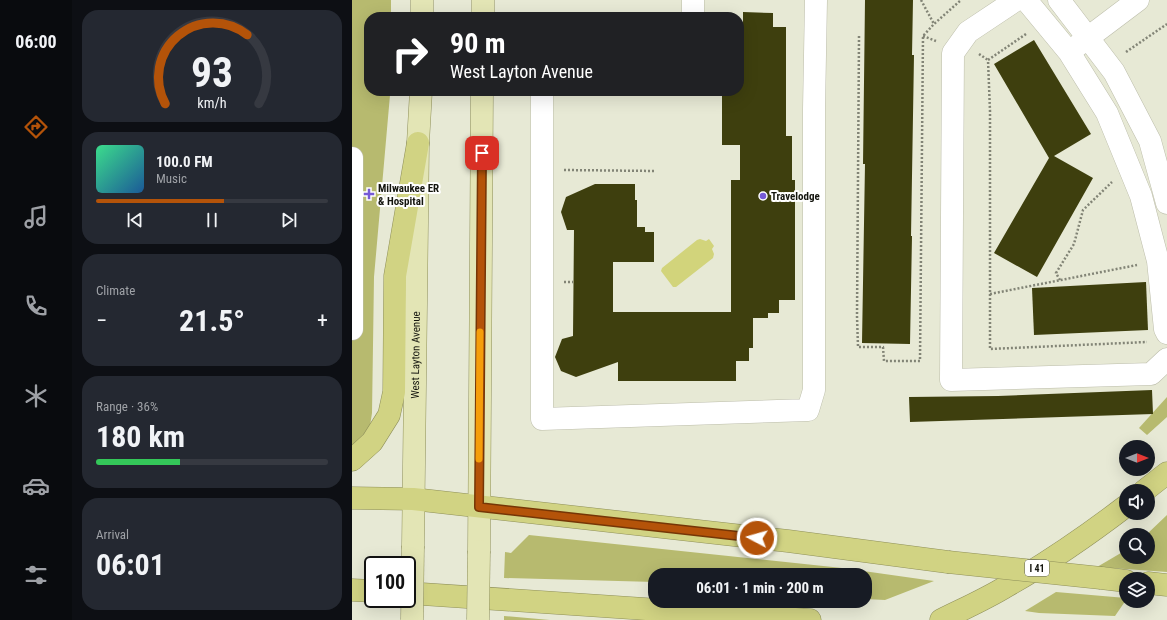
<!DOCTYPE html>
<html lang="en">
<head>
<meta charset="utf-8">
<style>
	body { margin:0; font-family:"Roboto Condensed",sans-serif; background:#242831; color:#f1f3f6; height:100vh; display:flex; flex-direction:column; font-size:15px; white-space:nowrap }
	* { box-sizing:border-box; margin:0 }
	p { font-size:13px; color:#9ea1a6 }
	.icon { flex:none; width:22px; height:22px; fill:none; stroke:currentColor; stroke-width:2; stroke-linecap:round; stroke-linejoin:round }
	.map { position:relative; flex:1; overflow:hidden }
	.side { display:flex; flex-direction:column; gap:10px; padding:10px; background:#0d0f14; width:280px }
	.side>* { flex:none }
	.top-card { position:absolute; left:12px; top:12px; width:380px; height:84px; border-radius:16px; box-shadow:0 4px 16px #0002; background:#202124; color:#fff; overflow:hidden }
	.needle { width:26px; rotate:90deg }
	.fabs { position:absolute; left:767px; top:440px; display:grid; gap:8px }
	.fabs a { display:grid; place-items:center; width:36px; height:36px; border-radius:50%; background:#171b24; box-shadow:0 4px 16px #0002; font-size:20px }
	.speed { position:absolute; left:12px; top:556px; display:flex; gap:8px; font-size:20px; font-weight:700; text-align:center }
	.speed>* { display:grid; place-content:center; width:52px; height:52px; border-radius:50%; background:#171b24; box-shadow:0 4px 16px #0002; line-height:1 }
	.speed .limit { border:2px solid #111; border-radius:6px; background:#fff; color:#111 }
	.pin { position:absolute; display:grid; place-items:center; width:34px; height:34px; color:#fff; margin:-17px; border-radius:8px; box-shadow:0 2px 6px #0006 }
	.me { position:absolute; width:44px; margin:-22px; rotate:276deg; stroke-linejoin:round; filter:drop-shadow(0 0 3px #0008) }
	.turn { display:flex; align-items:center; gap:14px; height:84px; padding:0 20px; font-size:18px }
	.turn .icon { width:52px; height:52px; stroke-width:2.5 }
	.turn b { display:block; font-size:28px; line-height:34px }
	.big { font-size:30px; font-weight:700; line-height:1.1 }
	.side .widget { flex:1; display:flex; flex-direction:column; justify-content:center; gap:6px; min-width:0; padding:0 14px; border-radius:16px; background:#242831 }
	.side .dial { align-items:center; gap:0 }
	.dial svg { height:104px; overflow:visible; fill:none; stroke:#363941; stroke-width:7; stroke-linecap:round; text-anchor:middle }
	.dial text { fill:#f1f3f6; stroke:none }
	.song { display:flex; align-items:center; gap:12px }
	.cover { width:48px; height:48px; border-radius:6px; background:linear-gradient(135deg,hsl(150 70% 55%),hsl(210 70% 35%)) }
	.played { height:4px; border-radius:2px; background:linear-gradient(90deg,#b45309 55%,#363941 55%) }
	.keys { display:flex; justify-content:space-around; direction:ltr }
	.heat { display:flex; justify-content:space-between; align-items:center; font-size:22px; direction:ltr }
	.charge { height:6px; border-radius:3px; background:linear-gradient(90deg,#34c759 36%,#363941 0) }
	.trip { position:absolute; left:296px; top:568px; width:224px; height:40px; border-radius:16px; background:#171b24; box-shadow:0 4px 16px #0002; font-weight:700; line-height:40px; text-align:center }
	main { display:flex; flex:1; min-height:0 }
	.dock { display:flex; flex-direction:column; width:72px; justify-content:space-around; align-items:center; background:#090b0e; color:#9ea1a6 }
	.dock .icon { width:28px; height:28px }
	.dock .selected { color:#b45309 }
	.dock b { font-size:18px; color:#f1f3f6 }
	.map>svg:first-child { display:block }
</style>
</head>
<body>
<main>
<nav class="dock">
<b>06:00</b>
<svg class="icon selected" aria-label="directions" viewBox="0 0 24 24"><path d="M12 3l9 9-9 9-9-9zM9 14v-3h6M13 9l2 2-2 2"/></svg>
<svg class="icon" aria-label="music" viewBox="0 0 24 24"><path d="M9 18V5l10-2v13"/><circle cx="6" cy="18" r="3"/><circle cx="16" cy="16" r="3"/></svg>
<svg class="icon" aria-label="phone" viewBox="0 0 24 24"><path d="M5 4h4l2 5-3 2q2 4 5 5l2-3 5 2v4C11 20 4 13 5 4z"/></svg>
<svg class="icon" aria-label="climate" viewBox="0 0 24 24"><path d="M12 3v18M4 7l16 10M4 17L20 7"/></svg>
<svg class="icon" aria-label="car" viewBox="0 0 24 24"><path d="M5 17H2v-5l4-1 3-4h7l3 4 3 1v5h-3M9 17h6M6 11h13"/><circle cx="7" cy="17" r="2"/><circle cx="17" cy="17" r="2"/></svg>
<svg class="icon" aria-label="filters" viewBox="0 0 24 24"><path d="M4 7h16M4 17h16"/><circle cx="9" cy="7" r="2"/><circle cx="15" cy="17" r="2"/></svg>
</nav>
<section class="side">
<div class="widget dial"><svg viewBox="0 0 100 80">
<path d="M14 69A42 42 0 1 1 86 69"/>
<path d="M14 69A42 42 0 0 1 77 16" stroke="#b45309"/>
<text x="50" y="56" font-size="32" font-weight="700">93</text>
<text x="50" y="72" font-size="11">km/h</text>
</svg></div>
<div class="widget">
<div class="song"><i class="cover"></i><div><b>100.0 FM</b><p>Music</p></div></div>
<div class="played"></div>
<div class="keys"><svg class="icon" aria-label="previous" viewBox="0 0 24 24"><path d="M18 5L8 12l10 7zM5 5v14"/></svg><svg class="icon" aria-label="pause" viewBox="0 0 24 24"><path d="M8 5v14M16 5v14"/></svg><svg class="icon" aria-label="next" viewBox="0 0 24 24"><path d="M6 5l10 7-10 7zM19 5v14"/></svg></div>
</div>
<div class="widget"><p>Climate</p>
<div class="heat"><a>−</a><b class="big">21.5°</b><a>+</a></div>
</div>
<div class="widget"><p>Range · 36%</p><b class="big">180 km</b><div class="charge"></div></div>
<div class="widget"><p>Arrival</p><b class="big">06:01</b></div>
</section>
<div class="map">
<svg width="815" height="620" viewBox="0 0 815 620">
	<rect width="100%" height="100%" fill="#e7e9d5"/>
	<g fill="#b7ba6f">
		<path d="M0,0h39v17h-22v74h21v4l-16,182 -2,136 -2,13 -13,17 -5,4z"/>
		<path d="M815,397v20l-20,18 -8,-7z"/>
		<path d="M815,515v57l-70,-5 29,-17v7h22v-22h-2z"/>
		<path d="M177,535l313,33 92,13 -49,19 -20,-1v-24h-210v7l-151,-4 1,-26 6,1z"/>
		<path d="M704,592l70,6v2l-11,16 -76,-3 -14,-2z"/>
		<path d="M152,616l46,4h-46z"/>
	</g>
	<path fill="#d2d47b" d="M348,239l6,2 3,-2 5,7 -2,3 2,5 -1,4 -37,29h-3l-12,-16 1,-3 35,-28z"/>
	<g fill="#3e3f0e">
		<path d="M513,0h48l-1,55h2l-3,181h1l-2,108 -48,-1 3,-179h-2z"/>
		<path d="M391,12l30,1v14h13v109h6v44h3v120h-16v13h-11v5h-15v30h-4v13h-13v20h-118v-19l-42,15 -15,-6 -6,-14 7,-18 11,-3 1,-106h-7l-6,-18 5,-15 29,-13h40v16h2v27h8v5h9v30h-41v50h118v-132h9v-35h-18v-54h17v-65h4z"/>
		<path d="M682,40l57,94 -37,22 39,22 -56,99 -43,-24 55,-95 -55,-94z"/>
		<path d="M794,282l2,48 -114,5 -2,-47z"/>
		<path d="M800,390l1,24 -243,8 -1,-25 89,-1z"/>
	</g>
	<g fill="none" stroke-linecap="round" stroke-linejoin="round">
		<defs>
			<g id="minor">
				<path d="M341,0v17"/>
				<path d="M664,0l-48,32 -15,21 -2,327 200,-6 16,-15"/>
				<path d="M674,0l43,52 38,61 34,83 17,65 7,68 2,4"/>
				<path d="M707,0l55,72 36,69 17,62"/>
				<path d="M725,46l61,-46"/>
				<path d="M190,91v328l266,-9 6,-20v-281l2,-109"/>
				<path d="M0,158v171"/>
			</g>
			<g id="major">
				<path d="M70,17v-17"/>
				<path d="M131,17v-17"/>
				<path id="s1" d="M61,546l5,-403 3,-52"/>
				<path d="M127,551l3,-460"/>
			</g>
			<g id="highway">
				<path d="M0,460l20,-18 17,-27 5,-23 1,-116 23,-133"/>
				<path d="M792,491l23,-18"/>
				<path d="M0,498l61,1 375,42 160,21"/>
				<path d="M749,578l25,3"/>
				<path d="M796,583l19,2"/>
				<path d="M0,590l21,1"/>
				<path d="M55,593l403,27"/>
				<path d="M589,620c22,-11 45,-21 66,-34 42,-24 81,-51 119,-80"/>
			</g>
		</defs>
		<use href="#minor" stroke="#bcbdaa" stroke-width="23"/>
		<use href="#major" stroke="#8f905a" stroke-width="23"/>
		<use href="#highway" stroke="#8f905a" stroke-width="23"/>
		<g stroke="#828476" stroke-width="2.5" stroke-dasharray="2 2" stroke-linecap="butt">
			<path d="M569,0l13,24"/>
			<path d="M674,34l-38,26 2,51v238l157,-7"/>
			<path d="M507,36l-2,280 1,31h25l1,14h36l3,-325 11,-12 27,-24"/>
			<path d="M571,36l13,5"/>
			<path d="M774,52l41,-28"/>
			<path d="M627,54l9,6"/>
			<path d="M212,170l92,1"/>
			<path d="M708,280l-4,-7 18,-29 9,-34 29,-28"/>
			<path d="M212,282h9"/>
			<path d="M638,294l147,-29"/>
		</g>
		<use href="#minor" stroke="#fff" stroke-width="22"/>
		<use href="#major" stroke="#e3e5b5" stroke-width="22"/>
		<use href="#highway" stroke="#d1d383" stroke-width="22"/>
		<defs>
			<g id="major-bridge">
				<path d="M60,620l1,-74"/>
				<path d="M126,620l1,-69"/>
			</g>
			<path id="highway-bridge" d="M596,562l153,16"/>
		</defs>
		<use href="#major-bridge" stroke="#8f905a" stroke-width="23" stroke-linecap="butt"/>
		<use href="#highway-bridge" stroke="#8f905a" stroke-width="23" stroke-linecap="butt"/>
		<use href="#major-bridge" stroke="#e3e5b5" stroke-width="22"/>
		<use href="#highway-bridge" stroke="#d1d383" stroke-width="22"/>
	</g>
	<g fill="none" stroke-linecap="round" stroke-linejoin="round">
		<defs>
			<path id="route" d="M130,153l-3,354 278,31"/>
		</defs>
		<use href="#route" stroke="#753606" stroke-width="10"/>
		<use href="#route" stroke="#b45309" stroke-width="7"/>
		<path stroke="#f59e0b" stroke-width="7" d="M127,459l1,-127"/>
	</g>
	<g fill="#765ad5" stroke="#fff" stroke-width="1.5">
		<path d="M15 188h4v4h4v4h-4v4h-4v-4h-4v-4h4z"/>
		<circle cx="411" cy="196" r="4"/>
	</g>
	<g text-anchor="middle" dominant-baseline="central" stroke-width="4" stroke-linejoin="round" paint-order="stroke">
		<rect fill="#fff" stroke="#5a5b56" stroke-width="1" x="673" y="560" width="24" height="16" rx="3"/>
		<g font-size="10" font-weight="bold" fill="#14150e">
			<text x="685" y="568">I 41</text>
		</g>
		<g font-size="11" font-weight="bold" fill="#14150e" stroke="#fff" text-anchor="start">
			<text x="26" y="188">Milwaukee ER<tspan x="26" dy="13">&amp; Hospital</tspan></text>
			<text x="419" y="196">Travelodge</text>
		</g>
		<g font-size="11" fill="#14150e" stroke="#fff">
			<text stroke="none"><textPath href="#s1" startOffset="191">West Layton Avenue</textPath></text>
		</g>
	</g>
</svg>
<div class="fabs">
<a><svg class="needle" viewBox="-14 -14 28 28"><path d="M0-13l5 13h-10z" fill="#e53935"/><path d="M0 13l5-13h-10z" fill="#9ea1a6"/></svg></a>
<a><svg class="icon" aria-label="sound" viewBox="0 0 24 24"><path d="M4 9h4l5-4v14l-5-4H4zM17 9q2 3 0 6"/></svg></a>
<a><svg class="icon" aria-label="search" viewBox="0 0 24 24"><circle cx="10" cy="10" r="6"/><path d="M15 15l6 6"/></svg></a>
<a><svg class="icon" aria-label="layers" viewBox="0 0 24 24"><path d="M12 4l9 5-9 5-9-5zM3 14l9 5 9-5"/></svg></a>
</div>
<div class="speed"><div class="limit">100</div></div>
<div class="pin" style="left:130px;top:153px;background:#d93025"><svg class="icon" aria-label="arrive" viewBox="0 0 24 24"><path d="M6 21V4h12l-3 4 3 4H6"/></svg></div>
<svg class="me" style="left:405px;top:538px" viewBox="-20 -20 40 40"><circle r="17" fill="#b45309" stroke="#fff" stroke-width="3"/><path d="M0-11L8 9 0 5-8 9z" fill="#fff"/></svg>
<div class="trip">06:01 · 1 min · 200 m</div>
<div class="top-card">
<div class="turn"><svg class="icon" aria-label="right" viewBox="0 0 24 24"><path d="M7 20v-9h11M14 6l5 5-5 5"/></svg><div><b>90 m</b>West Layton Avenue</div></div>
</div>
</div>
</main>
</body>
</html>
